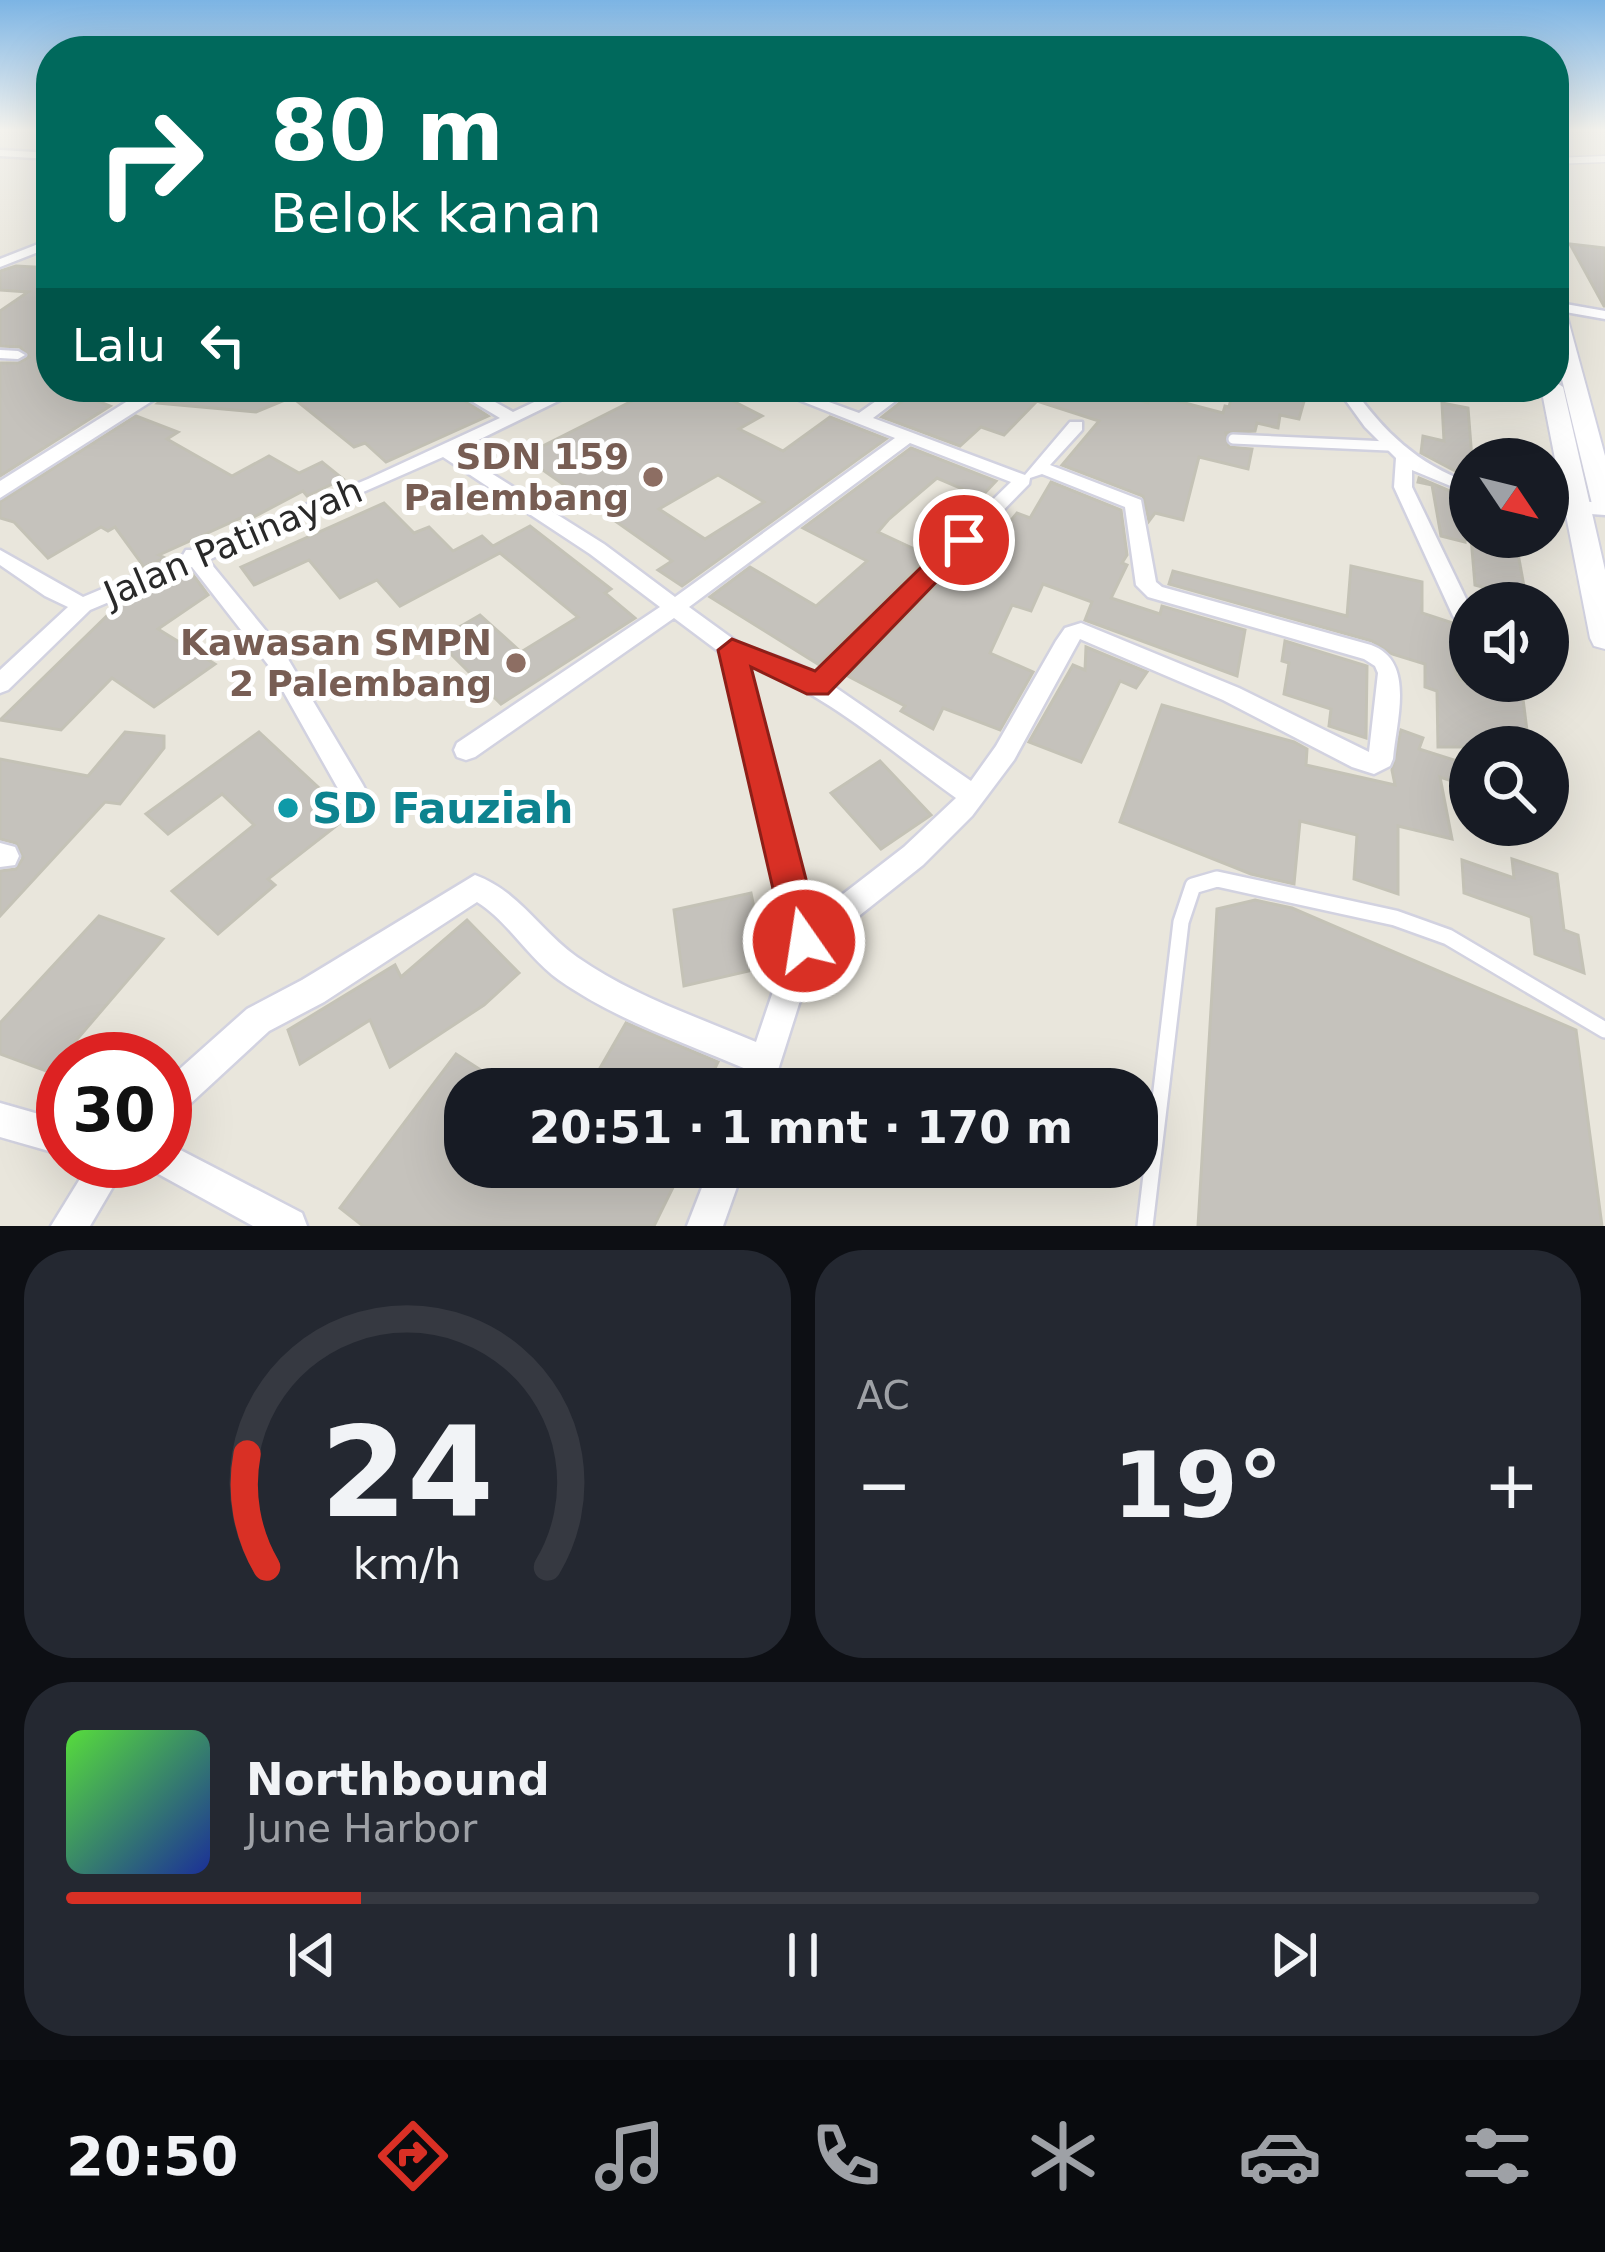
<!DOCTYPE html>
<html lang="id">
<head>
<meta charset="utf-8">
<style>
	body { margin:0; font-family:"DejaVu Sans",sans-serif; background:#242831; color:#f1f3f6; height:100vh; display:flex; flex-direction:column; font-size:45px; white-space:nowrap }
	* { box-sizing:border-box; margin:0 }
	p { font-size:39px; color:#9ea1a6 }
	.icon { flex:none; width:66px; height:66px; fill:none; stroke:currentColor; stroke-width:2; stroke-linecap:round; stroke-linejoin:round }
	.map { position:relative; height:1226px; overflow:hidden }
	.details { display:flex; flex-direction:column; gap:24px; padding:24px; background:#0d0f14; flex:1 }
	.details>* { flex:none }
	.banner { position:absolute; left:36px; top:36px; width:1533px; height:366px; border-radius:48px; box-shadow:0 12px 48px #0002; background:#00695c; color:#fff; overflow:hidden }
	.needle { width:78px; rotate:125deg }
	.controls { position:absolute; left:1449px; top:438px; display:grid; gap:24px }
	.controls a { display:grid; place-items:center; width:120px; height:120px; border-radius:50%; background:#171b24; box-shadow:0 12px 48px #0002; font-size:60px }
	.speed { position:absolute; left:36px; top:1032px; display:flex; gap:24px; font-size:60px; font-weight:700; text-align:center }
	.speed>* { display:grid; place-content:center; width:156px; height:156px; border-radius:50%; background:#171b24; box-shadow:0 12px 48px #0002; line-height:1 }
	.speed .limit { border:18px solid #d22; background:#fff; color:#111 }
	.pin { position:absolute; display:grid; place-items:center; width:102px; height:102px; color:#fff; margin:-51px; border:6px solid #fff; border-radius:50%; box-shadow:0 3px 12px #0007 }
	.me { position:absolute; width:132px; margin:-66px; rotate:347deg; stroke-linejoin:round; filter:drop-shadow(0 0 9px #0008) }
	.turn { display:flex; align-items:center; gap:42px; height:252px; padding:0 36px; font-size:54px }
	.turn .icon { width:156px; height:156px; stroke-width:2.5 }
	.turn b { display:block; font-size:84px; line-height:102px }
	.then { display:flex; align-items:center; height:114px; padding:0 36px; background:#0003; gap:24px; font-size:45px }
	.big { font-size:90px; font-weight:700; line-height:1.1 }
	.details .tile { flex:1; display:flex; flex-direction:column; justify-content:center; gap:18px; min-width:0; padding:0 42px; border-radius:48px; background:#242831 }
	.details .dial { align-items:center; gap:0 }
	.dial svg { height:312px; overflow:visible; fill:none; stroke:#363941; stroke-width:7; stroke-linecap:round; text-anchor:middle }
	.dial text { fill:#f1f3f6; stroke:none }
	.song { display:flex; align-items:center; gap:36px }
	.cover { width:144px; height:144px; border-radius:18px; background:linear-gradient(135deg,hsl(110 70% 55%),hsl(230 70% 35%)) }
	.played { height:12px; border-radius:6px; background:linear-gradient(90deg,#d93025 20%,#363941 20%) }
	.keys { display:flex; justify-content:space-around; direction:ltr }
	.heat { display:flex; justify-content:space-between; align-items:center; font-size:66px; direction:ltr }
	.details .tiles { flex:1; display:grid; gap:24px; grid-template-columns:1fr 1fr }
	.tile:last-child { grid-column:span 2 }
	.trip { position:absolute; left:444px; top:1068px; width:714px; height:120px; border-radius:48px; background:#171b24; box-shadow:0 12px 48px #0002; font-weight:700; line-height:120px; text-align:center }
	.tabs { display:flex; height:192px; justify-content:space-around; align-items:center; background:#090b0e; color:#9ea1a6 }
	.tabs .icon { width:84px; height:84px }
	.tabs .on { color:#d93025 }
	.tabs b { font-size:54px; color:#f1f3f6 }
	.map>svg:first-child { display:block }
</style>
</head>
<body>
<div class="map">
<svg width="1605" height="1226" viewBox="0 0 1605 1226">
	<rect width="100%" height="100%" fill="#e9e6dc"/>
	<g fill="#c5c2bc" stroke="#c4c2b6" stroke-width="3" fill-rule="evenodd">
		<path d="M1570,244l35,4v58h-1z"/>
		<path d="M16,266l35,2v119h41l-2,11 20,8 -110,70v-113h18l11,-6 -9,-10 -20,-1v-35l28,-19 -28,-2v-19z"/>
		<path d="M178,387h266l44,29 -102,46 -21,-19 -11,4 -62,-50 -36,15 -98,-9z"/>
		<path d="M660,387h98l-25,14 29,15 -23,13 44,22 47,-34 56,22 -204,147 -24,-16 14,-9 -149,-105zM718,475l46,27 -59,37 -46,-30z"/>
		<path d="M920,387l25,8 10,-8h140l53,16 3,-9 72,19 2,-7 4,1 5,-20 27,5 2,-5h45l-9,32 -19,-4 -2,13 -21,-5 -2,8 -29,2 3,14 23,2 -4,20 -49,-12 -16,63 -28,-7 -6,8 -6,-25 -81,-31 37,-44 -62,-20 -33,34 -23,-8 -21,19 -78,-29z"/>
		<path d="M1442,403l26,5 4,51 -2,11 -10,-2 1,6 -40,-21 2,-17 21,5z"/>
		<path d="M136,416l42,16 -11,7 65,37 37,-20 30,17 23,-11 21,17 -36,17 -4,-5 -55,29 -5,-3 -84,38 6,3 -21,9 -29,-40 -7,4 -7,-4 -53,31 -34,-36 -14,-4v-16z"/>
		<path d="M911,448l85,33 -15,16 -44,-19 -48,41 -11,13 51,24 -111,108 -108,-67 40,-30 66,39 51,-45 -64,-33z"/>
		<path d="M1419,478l43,18 3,46 -24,-6 -9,-51 -14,-3z"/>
		<path d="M1051,482l70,28 6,45 -5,8 5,2 -16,33 49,16 2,-8 83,24 -8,46 -152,-56 7,-18 -49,-18 -12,27 -19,-6 -22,48 43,19 -33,58 -57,-22 -10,21 -32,-18 4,-5 -57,-30 115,-118 13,5 41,-50 13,5z"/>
		<path d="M384,503l30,30 15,-6 24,24 29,-15 11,10 37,-20 81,63 -6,4 30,25 -134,86 -64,-64 43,-25 41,37 57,-35 -78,-64 -100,53 -23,-26 -37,18 -31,-38 -55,25 -13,-18z"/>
		<path d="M1471,537h44l12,66h-31l-2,-13 -19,-5z"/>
		<path d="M1351,566l71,16v31l31,10 3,51 5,6 62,19 6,48 -59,-4v4h-32l-1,-56 -12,-4v-23l-33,-10 -20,-13 -203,-57 4,-13 174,45z"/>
		<path d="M191,572l17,23 -50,34 57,35 -61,43 -42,-29 -51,52 -61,-10 118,-115z"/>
		<path d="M1285,641l82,25 -1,72 -37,-12 2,-17 -47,-15 5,-31 -7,-2z"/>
		<path d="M1086,647l61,25 -11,16 -16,-7 -39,81 -52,-20 44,-77 12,5z"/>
		<path d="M1162,705l132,37 13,7 -1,16 89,20 -3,-15 9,-40 22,8 -4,11 51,16v22l-30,-10 12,62 -54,-13v68l-44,-15 3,-44 -57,-14 -6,63 -43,-10 -131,-52z"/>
		<path d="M125,732l39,4v12l-44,56 -15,-2 -105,114v-45l16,-2 7,-11 -7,-15 -16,-4v-80l88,17z"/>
		<path d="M259,732l90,84 -81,63 7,6 -57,49 -46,-43 82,-66 -32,-31 -54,40 -22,-20z"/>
		<path d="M880,761l51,54 -50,34 -50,-56z"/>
		<path d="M1512,859l45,15 7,56 14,5 6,38 -49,-19 -4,-37 -67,-24 -2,-33 52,18z"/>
		<path d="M751,893l15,74 -82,19 -10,-76z"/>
		<path d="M1255,900l37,8 284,122 26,196h-404l19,-317z"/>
		<path d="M99,916l64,23 -114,133 -49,-18v-31z"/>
		<path d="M467,920l52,53 -35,32 -94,62 -20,-47 -70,44 -12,-34 107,-65 6,12z"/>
		<path d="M626,1023l92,39 -13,27h-117z"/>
		<path d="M456,1054l54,35h-45v78h218l-29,59h-291l-23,-18z"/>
	</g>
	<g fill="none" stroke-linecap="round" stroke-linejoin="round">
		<defs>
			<path id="service-far3" d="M1554,161l51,-2"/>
			<path id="service-far2" d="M1233,439l155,7"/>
			<path id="service-far1" d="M1211,881h14"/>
			<path id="service" d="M1145,1226l36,-304 12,-36 24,-7 178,39 53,19 157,93"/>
			<g id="minor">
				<path d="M0,150l51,3v6l-51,-3z"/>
				<path d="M51,239v8l-51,20v-8z"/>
				<path d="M1554,302l51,9v8l-51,-9z"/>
				<path d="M0,350l18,1 7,4 -7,4 -18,-1z"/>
				<path d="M448,387h20l45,25 53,-25h21l-131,64 148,93 71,53 220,-159 -129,-51h22l71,26 37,-26h18l-41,31 152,57 45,-53h12v8l-32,35 91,35 15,82 6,5 209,58c45,16 25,76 22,114l-3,7 -16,8 -22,-7 -129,-67 -143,-61 -66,121 -42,56 -49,49 -107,85 -44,139h-32l6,-20c-63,-27 -130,-49 -187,-89 -31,-22 -50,-58 -82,-78l-153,100 -55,29 -92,85 -12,4v-38l82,-73 55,-29 173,-105c44,16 65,56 102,82 54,38 118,59 179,85l34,-101 -68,-287 -48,-36 -199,139 -9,3 -9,-3 -3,-7 3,-7 203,-136 -70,-53 -147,-97 -235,103 77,94 78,131 4,8 -4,8 -9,3 -9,-3 -76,-135 -77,-99 -102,43 -82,80 -8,3v-23l68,-63 -23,-11 -45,-31v-15l83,47 100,-42 3,-5h11l171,-71 132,-61zM910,443l101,39 -196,192 -18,-10 -57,-20 -51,-37zM1042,474l83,33 11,78 12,12 216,62 11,7 3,7 -9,79 -130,-64 -158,-65 -16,5 -9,13 -60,105 -25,35 -139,-96 197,-201 1,-6zM746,664c78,27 143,86 210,134l-52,49 -92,71z"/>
				<path d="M1336,387h16c32,45 65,77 118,96v11l-58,-24v17l58,120v15l-13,-1 -4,-5 -59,-129 2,-29 -31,-31z"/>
				<path d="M1548,499l57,4v12l-57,-4z"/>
				<path d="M0,843l15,4 4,9 -4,9 -15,2z"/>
				<path d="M0,1103l63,18v34l-63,-18z"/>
				<path d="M165,1142l137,71 5,13h-54l-100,-55 -4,-10h16z"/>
				<path d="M91,1161h37l-38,65h-39z"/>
				<path d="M710,1167h34l-21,59h-36z"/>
			</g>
			<path id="tertiary" d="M150,387h24l-174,111v-17z"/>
			<g id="secondary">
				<path d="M1554,299l10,6 41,151v56l-13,-8 -38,-158z"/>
				<path d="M1554,381l9,6 42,183v79l-11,-3 -4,-8 -49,-251h13z"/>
			</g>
		</defs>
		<use href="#service-far3" stroke="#d2d2e0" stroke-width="9"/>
		<use href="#service-far2" stroke="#d2d2e0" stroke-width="14"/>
		<use href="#service-far1" stroke="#d2d2e0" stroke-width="16"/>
		<use href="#service" stroke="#d2d2e0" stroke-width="20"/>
		<use href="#minor" stroke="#d2d2e0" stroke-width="5"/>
		<use href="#tertiary" stroke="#d2d2e0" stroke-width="5"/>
		<use href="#secondary" stroke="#d2d2e0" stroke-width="4"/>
		<use href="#service-far3" stroke="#fff" stroke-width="6"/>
		<use href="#service-far2" stroke="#fff" stroke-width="9"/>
		<use href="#service-far1" stroke="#fff" stroke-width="12"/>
		<use href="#service" stroke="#fff" stroke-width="15"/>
		<use href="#minor" fill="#fff" fill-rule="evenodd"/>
		<use href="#tertiary" fill="#fff" fill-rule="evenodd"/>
		<use href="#secondary" fill="#fff" fill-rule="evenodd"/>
	</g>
	<linearGradient id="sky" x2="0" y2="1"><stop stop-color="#7cb4e4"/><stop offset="0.43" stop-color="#f5f4ef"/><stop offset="1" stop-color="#f5f4ef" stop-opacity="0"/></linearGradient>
	<rect width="1605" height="302" fill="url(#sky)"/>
	<path fill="#d93025" stroke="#8d1f18" stroke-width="3" d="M964,532l8,2 4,6 -4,5 -144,149h-21l-56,-27 71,274 -5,13 -13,6 -14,-6 -5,-13 -67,-291 14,-11 83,32 140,-137z"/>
	<g fill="#8d6e63" stroke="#fff" stroke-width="4.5">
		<circle cx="653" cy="477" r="12"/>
		<circle cx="516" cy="663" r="12"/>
	</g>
	<circle fill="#0f9aa8" stroke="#fff" stroke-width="4.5" cx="288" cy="808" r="12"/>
	<g text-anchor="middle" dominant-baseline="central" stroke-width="10" stroke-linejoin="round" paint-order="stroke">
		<g font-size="36" font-weight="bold" fill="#785e54" stroke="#fff" text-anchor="end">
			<text x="629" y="456">SDN 159<tspan x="629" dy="41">Palembang</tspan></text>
			<text x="492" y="642">Kawasan SMPN<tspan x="492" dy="41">2 Palembang</tspan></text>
		</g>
		<g font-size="36" fill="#292929" stroke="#fff">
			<text transform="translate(233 542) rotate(-23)">Jalan Patinayah</text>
		</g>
		<g font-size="42" font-weight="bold" fill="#0d838f" stroke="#fff" text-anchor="start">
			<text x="312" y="808">SD Fauziah</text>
		</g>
	</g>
</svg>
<div class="controls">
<a><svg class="needle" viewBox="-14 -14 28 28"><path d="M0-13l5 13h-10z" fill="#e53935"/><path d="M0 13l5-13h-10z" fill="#9ea1a6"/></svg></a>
<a><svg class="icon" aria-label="sound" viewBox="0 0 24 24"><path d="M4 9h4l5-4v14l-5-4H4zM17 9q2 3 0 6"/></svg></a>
<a><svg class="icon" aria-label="search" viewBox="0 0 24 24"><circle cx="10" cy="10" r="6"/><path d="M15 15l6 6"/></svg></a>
</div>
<div class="speed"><div class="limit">30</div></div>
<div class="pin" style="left:964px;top:540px;background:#d93025"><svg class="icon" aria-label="arrive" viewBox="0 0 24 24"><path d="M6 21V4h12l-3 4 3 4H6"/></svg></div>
<svg class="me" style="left:804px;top:941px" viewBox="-20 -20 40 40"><circle r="17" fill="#d93025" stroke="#fff" stroke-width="3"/><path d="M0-11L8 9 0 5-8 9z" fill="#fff"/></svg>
<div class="trip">20:51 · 1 mnt · 170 m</div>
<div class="banner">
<div class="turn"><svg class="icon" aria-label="right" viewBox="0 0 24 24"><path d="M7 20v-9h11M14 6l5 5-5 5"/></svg><div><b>80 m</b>Belok kanan</div></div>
<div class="then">Lalu<svg class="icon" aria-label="left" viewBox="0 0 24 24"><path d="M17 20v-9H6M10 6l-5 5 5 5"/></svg></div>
</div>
</div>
<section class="details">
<div class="tiles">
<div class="tile dial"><svg viewBox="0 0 100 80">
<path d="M14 69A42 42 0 1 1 86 69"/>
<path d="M14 69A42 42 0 0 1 9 40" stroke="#d93025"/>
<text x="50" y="56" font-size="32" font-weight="700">24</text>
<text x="50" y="72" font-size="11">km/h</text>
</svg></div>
<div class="tile"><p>AC</p>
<div class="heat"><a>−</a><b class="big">19°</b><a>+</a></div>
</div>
<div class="tile">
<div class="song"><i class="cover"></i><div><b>Northbound</b><p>June Harbor</p></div></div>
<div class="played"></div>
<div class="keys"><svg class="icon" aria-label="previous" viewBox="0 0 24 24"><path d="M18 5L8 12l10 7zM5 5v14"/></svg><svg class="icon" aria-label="pause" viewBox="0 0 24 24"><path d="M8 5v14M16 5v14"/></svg><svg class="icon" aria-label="next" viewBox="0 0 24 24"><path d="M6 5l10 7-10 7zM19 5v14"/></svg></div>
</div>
</div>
</section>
<nav class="tabs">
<b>20:50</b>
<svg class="icon on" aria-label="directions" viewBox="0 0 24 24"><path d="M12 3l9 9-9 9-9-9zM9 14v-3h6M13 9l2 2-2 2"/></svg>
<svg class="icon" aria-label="music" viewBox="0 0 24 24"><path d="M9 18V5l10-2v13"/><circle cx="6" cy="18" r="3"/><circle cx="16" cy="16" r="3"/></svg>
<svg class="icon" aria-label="phone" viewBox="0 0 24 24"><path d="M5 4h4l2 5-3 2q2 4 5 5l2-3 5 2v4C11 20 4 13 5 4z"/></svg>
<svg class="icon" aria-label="climate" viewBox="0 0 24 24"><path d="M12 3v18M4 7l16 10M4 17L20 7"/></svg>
<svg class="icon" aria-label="car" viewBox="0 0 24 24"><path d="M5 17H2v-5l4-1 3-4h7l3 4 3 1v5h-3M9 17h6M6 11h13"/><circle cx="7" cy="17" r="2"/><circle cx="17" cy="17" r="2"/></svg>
<svg class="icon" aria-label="filters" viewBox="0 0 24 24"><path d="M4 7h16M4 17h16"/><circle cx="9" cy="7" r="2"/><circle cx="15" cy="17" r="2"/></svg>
</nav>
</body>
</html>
